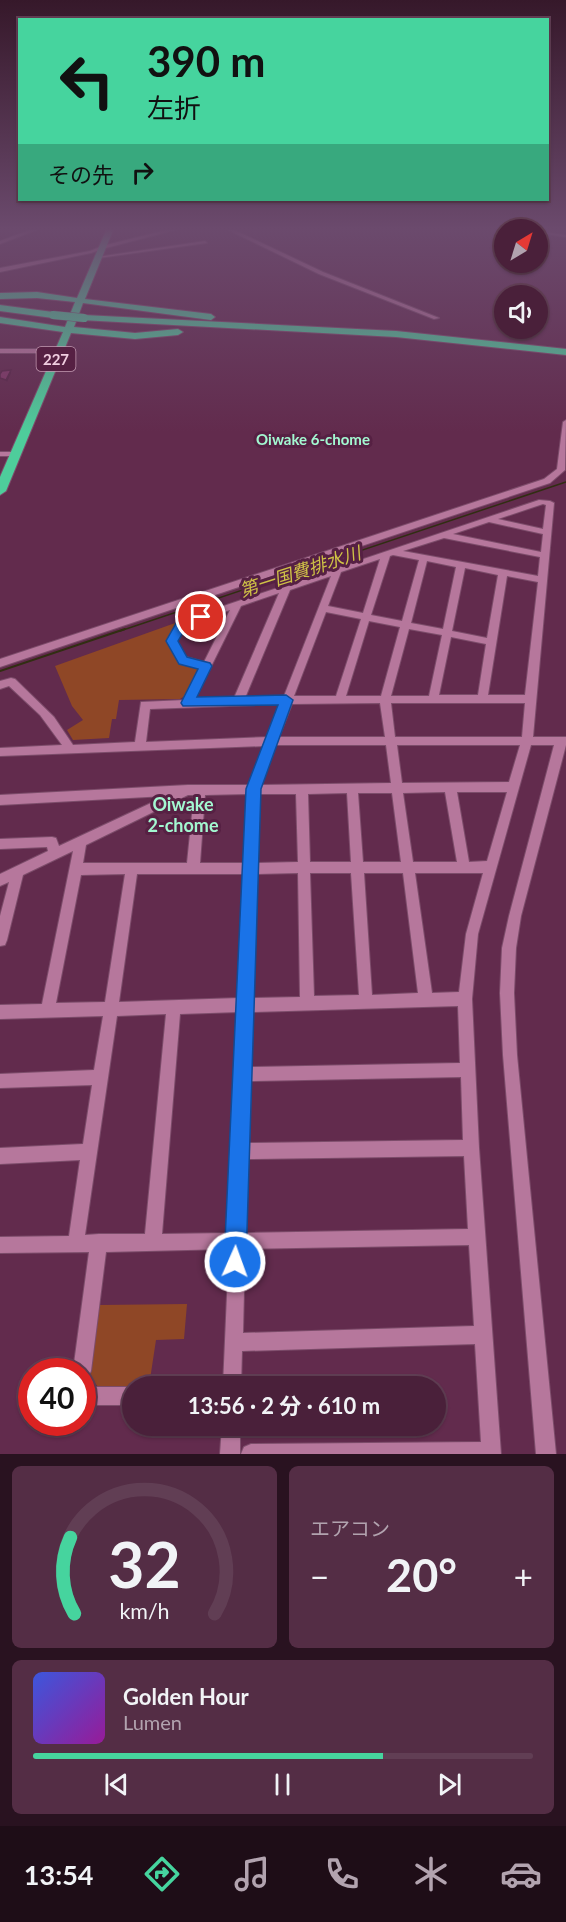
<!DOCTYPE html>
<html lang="ja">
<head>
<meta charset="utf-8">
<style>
	body { margin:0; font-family:Lato,"Noto Sans JP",sans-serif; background:#542d45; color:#f1f3f6; height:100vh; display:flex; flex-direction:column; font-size:22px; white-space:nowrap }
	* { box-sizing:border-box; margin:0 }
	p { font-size:20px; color:#b2a3af }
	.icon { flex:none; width:33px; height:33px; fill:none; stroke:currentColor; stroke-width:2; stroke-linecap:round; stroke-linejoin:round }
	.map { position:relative; height:1454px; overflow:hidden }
	.details { display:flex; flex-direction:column; gap:12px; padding:12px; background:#291220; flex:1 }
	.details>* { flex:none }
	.hud { position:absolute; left:18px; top:18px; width:531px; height:183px; border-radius:0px; box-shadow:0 2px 4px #0004,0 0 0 2px #613e54; background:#46d49e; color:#111; overflow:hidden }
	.needle { width:39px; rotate:38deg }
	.tools { position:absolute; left:494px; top:219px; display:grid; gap:12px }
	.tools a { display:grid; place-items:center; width:54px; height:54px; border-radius:50%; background:#4a203a; box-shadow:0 2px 4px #0004,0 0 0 2px #613e54; font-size:30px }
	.speed { position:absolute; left:18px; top:1358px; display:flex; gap:12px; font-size:30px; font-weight:700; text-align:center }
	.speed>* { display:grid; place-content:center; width:78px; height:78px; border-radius:50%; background:#4a203a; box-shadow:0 2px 4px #0004,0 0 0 2px #613e54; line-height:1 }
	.speed .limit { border:9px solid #d22; background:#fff; color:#111 }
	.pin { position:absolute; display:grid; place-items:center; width:51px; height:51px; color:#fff; margin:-26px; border:3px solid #fff; border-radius:50%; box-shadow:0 2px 6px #0007 }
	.me { position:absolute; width:66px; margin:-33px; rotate:2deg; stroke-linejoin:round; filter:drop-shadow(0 0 4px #0008) }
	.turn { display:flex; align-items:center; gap:21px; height:126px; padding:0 30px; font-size:27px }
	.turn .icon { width:78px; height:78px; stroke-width:2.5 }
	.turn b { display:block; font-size:42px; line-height:51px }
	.then { display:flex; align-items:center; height:57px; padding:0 30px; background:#0003; gap:12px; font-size:22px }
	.big { font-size:45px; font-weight:700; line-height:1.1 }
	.details .tile { flex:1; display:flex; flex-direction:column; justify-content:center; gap:9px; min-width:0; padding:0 21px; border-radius:9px; background:#542d45 }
	.details .dial { align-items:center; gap:0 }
	.dial svg { height:156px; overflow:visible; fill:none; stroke:#613e54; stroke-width:7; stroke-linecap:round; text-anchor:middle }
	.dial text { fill:#f1f3f6; stroke:none }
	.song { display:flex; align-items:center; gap:18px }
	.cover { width:72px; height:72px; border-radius:9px; background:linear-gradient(135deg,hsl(230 70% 55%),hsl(300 70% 35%)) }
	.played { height:6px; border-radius:3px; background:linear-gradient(90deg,#46d49e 70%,#613e54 70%) }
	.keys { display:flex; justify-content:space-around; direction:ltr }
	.heat { display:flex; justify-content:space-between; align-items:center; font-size:33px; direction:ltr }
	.details .tiles { flex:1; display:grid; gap:12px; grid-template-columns:1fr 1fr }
	.tile:last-child { grid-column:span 2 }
	.trip { position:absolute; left:122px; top:1376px; width:324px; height:60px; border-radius:30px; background:#4a203a; box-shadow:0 2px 4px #0004,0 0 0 2px #613e54; font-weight:700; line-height:60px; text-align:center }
	.dock { display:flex; height:96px; justify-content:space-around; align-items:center; background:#1e0d17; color:#b2a3af }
	.dock .icon { width:42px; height:42px }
	.dock .current { color:#46d49e }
	.dock b { font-size:27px; color:#f1f3f6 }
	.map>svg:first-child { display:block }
</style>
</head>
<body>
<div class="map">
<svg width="566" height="1454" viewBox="0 0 566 1454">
	<rect width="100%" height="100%" fill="#622b4d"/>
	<g fill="#8f4726">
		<path d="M178,622l-10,19 12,23 16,3 3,4 -11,23 -8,5 -61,1 -3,19h-4l-3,19 -36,2 -6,-10 16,-10 -11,-14 -17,-40z"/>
		<path d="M187,1304l-3,35 -28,1 -7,46 -51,1 -9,-12 10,-70z"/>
	</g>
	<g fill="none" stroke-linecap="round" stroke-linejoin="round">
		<path stroke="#312e12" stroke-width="1.5" d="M120,631l446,-149"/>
		<path stroke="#312e12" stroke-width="2" d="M0,671l125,-42"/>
		<defs>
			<g id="minor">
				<path d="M35,228h7l-42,16v-3z"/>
				<path d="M174,228h9l-77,20 -15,5 -91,19v-4l90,-17 12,-5z"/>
				<path d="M224,228h6l93,44 116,46 -5,1 -115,-45z"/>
				<path d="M537,231l29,4v2l-29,-4z"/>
				<path d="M205,241l2,2 -108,15 -2,-1z"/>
				<path d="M0,349h60l3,2 -3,2h-60z"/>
				<path d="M566,420l-1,50 -15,13 -550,184v-8l544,-180 13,-10 6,-47z"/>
				<path d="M0,452h15l4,2 -4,2h-15z"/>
				<path d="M539,500l11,1 4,2 -21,234h33v8l-45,171 -5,32 -2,45 3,62 39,399h-20l-33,-399 -3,-62 2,-45 7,-32 45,-171h-23l-53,189 -6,65 7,149 22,306h-260l3,-7 7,-3 230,-2 -6,-98 -233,7 -1,35h-18l6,-137 -123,3 -15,119 -3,6 -6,3v-9h-9l16,-119 -89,1v-16l69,-1 11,-76 -80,4v-16l83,-4 9,-59 -92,3v-14l94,-4 9,-54 -103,3v-14l42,-1 31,-153 -50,24 -16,65 -2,5 -5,1v-30l9,-34 -9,4v-12l48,-23 -1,-4 -47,2v-10l52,-2 4,1 3,8 107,-50 -166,9v-10l188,-10h62l15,-39 -265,10v-8l62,-3 -22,-30 -31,-29 -9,3v-8l11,-3 4,1 39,38 19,28 62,-3 6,-40 44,-2 16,-32 -21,-6 -13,-21 12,-20zM543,504l3,1 -3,24 -45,-10zM489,522l54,12 -2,18 -88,-18zM444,538l96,19 -2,19 -135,-25zM393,555l26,5 -17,61 -31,-6 19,-59zM380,559l-17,54 -35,-7 13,-34zM427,561l29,6 -13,62 -32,-6zM465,568l33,7 -11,63 -35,-7zM331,576l-47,120 -39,2 45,-108zM507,576l31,6 -13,113h-37zM279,593l-45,105 -39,1 46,-93zM230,610l-26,52 -18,-5 -9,-16 8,-16zM326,612l35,7 -25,77h-42zM369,621l31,6 -19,69h-35zM409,629l33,6 -13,61h-38zM451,637l35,7 -8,51h-39zM380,703l5,34h-106l13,-33zM391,703h134l-3,34h-127zM281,704l-12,33 -123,5 4,-33zM276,745h110l5,38 -130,2zM397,745h123l-11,37 -107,1zM445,792l12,70h-44l-10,-69zM457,792h50l-20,69 -18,1zM347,793l4,69h-41l-2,-68zM358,793h34l9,69h-38zM248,794l-3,69h-45l5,-68zM259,794h37l2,68 -41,1zM188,795h6l-7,68h-104l3,-18zM298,873l2,124 -47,1 4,-124zM310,873h41l8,122 -45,1zM364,873h39l15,120 -46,2zM415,873h68l-17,61 -7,58 -27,1zM125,874l-20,128 -49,1 25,-128zM137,874h108l-6,124 -120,4zM458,1006l2,57 -209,4 2,-55zM239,1012l-10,221 -67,1 18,-220zM166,1014l-21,220h-46l-14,1 32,-219zM461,1077l2,63 -214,3 2,-62zM464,1156l4,73 -222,4 2,-74zM469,1245l5,81 -231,7 2,-84z"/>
				<rect x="82" y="1387" width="50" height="18"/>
				<path d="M222,1425h18v29h-20z"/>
			</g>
			<g id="highway">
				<path d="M107,228h7l-29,71 126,15 4,3 -4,3 -128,-17 -9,24 61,6 43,-4 5,3 -5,3 -43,4 -64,-6 -65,158 -6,4v-18l63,-145 -63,-9v-6l65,10 10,-25 -38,-4 -37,1v-6l37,-1 40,6z"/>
				<path d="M0,305l53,7 4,3 -4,3 -53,-7z"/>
				<path d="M84,315l312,16 170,18v6l-170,-18 -315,-17v-4z"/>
			</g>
		</defs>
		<use href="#minor" stroke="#7c4c6a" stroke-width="2"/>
		<use href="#highway" stroke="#7c4c6a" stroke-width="2"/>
		<use href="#minor" fill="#b6779c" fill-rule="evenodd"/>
		<use href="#highway" fill="#4ecd9b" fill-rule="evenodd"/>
		<defs>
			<path id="highway-bridge" d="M53,315l31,3"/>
		</defs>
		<use href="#highway-bridge" stroke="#7c4c6a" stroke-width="9" stroke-linecap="butt"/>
		<use href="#highway-bridge" stroke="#4ecd9b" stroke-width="8"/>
	</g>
	<path fill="#592747" d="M11,370v3l-4,9 -1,-2z"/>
	<path fill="#7f3865" stroke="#592747" stroke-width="1.5" d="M11,370l-5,10 -6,-2v-4l2,-3z"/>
	<linearGradient id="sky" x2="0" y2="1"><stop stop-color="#36182a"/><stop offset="0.53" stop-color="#6b4a6d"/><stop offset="1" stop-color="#6b4a6d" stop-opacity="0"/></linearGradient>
	<rect width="566" height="432" fill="url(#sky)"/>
	<path fill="#1a73e8" stroke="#114b97" stroke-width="1.5" d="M201,613l6,4 -2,3 -18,6 -9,15 9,16 23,6 2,3 -15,31 89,-2 7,5 -32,89 -15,473 -3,7 -8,4 -7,-4 -4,-7 22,-473 32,-84 -95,1 -2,-3 17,-34 -19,-5 -13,-23 12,-21z"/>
	<g text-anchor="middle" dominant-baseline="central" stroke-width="6" stroke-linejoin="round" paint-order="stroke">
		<rect fill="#562043" stroke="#c299b1" stroke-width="1.5" x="36.5" y="347" width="39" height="24" rx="4.5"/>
		<g font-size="15" font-weight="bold" fill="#f0cde0">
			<text x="56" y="359">227</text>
		</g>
		<g font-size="15" font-weight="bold" fill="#a3f8d1" stroke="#562043">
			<text x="313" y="439">Oiwake 6-chome</text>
		</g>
		<g font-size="18" font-style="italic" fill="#cfc246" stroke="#562043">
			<text transform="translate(300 571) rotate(-18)">第一国費排水川</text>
		</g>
		<g font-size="18" font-weight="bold" fill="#a3f8d1" stroke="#562043">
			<text x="183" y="804">Oiwake<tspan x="183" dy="21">2-chome</tspan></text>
		</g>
	</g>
</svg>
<div class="tools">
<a><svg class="needle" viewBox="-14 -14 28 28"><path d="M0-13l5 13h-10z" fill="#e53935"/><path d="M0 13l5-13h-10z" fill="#b2a3af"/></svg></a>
<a><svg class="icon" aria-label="sound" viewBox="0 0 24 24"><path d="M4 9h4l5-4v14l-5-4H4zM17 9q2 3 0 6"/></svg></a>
</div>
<div class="speed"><div class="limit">40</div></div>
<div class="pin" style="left:201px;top:617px;background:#d93025"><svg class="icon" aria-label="arrive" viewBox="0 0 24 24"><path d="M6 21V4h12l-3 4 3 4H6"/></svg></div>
<svg class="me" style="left:235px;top:1262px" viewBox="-20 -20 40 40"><circle r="17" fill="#1a73e8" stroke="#fff" stroke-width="3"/><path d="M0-11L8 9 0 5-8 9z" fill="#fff"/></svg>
<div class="trip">13:56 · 2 分 · 610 m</div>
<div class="hud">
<div class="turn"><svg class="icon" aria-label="left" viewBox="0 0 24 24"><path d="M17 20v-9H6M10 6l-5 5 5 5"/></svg><div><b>390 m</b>左折</div></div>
<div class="then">その先<svg class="icon" aria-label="right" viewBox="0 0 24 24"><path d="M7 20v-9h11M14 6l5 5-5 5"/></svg></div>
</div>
</div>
<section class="details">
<div class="tiles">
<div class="tile dial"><svg viewBox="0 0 100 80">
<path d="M14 69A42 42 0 1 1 86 69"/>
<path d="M14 69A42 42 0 0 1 12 30" stroke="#46d49e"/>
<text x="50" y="56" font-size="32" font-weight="700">32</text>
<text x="50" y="72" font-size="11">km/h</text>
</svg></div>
<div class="tile"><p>エアコン</p>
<div class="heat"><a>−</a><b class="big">20°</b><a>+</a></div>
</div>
<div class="tile">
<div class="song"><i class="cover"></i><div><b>Golden Hour</b><p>Lumen</p></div></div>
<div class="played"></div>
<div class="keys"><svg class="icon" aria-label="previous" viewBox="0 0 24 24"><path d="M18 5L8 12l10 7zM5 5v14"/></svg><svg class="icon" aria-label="pause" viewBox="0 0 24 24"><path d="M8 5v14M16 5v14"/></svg><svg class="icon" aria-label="next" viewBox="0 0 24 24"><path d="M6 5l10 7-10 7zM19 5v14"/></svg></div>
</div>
</div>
</section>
<nav class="dock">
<b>13:54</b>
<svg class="icon current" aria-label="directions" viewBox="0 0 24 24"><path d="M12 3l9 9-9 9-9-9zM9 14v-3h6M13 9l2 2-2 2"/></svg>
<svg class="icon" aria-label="music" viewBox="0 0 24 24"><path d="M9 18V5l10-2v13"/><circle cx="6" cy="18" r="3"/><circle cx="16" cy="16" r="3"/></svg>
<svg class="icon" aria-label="phone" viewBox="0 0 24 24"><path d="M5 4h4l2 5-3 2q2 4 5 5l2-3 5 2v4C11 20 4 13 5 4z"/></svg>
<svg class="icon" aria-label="climate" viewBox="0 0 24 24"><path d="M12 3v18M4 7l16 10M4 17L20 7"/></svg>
<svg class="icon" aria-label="car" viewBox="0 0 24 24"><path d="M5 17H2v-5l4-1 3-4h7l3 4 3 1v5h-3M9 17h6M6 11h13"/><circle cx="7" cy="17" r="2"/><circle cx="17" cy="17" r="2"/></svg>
</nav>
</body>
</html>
